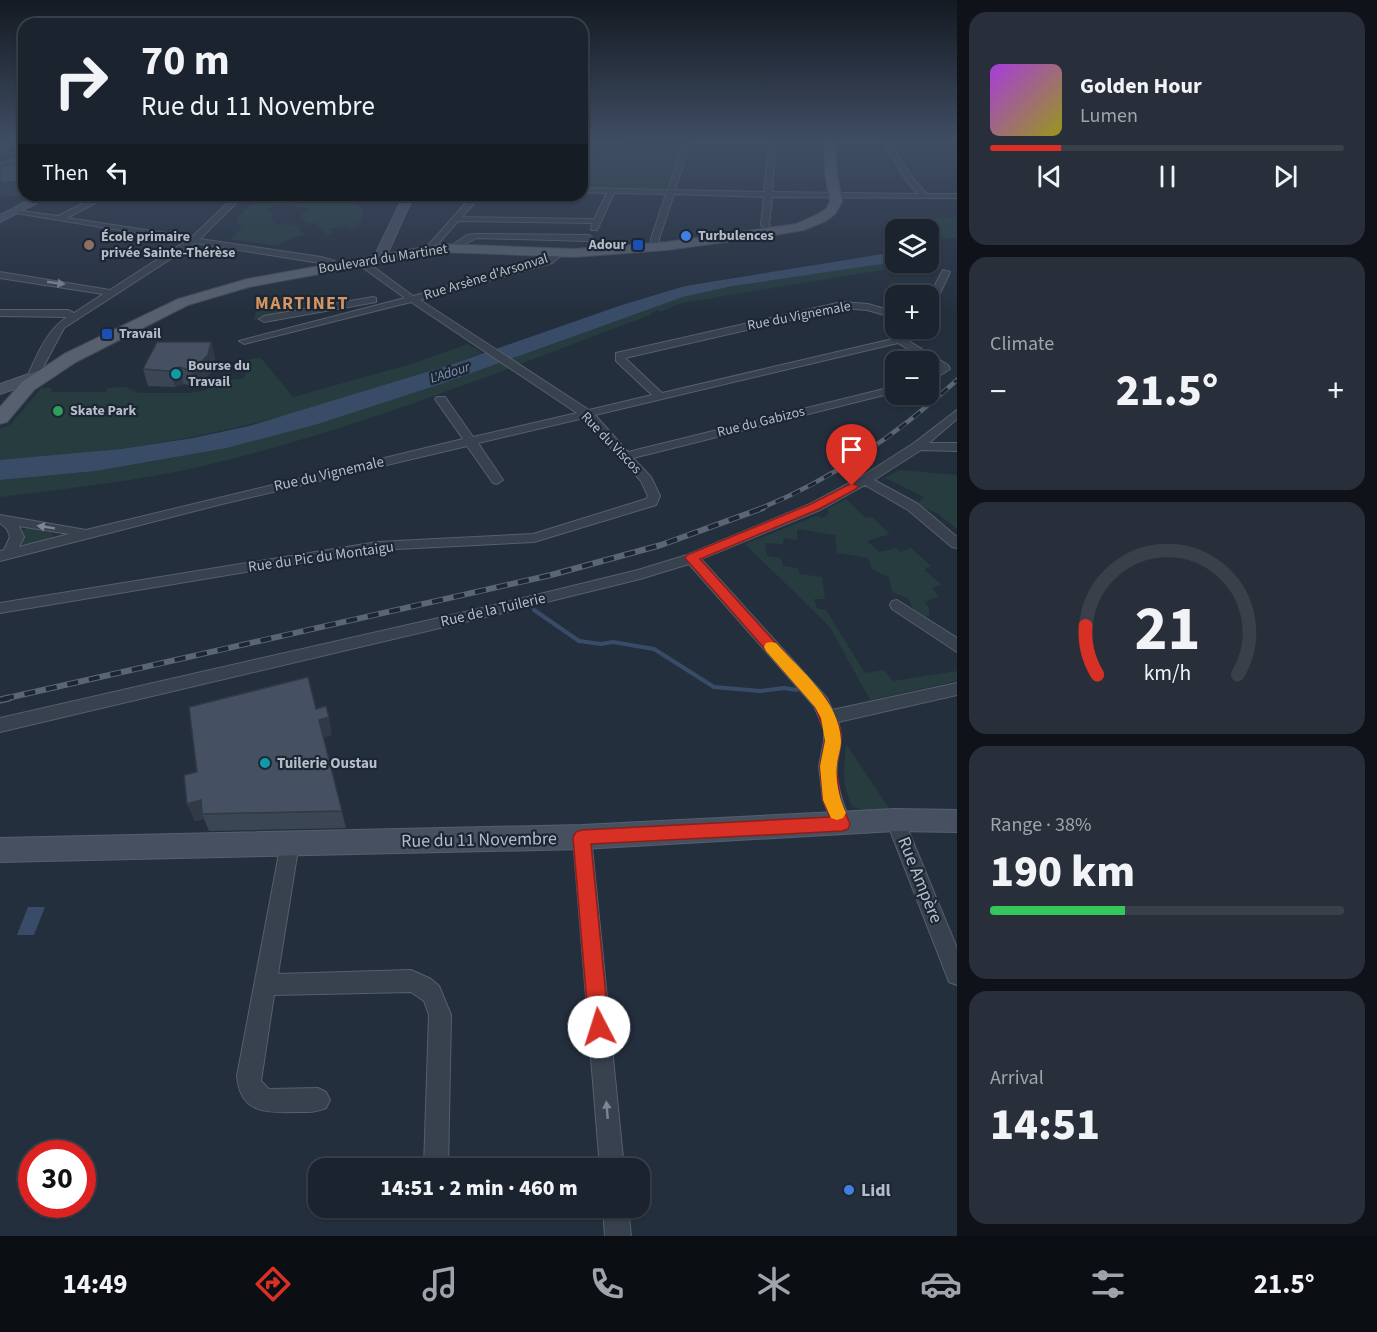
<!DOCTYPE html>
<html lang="en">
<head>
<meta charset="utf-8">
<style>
	body { margin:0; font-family:"Source Sans 3",sans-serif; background:#282f3a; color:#f1f3f6; height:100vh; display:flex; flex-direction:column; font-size:22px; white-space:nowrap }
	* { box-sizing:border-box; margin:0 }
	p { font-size:20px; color:#a0a4aa }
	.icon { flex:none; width:33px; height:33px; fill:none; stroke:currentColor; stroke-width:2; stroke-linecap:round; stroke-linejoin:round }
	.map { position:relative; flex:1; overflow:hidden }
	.sheet { display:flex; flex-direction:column; gap:12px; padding:12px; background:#0f1319; width:420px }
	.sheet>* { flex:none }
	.hud { position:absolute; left:18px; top:18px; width:570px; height:183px; border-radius:18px; box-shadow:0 2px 4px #0004,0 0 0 2px #39404a; background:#1b232e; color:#f1f3f6; overflow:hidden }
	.fabs { position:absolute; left:885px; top:219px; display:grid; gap:12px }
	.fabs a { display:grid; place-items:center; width:54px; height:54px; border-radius:12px; background:#1b232e; box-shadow:0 2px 4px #0004,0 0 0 2px #39404a; font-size:30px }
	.speed { position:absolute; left:18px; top:1140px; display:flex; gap:12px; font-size:30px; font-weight:700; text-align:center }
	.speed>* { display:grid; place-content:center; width:78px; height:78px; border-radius:50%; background:#1b232e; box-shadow:0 2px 4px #0004,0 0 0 2px #39404a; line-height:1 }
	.speed .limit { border:9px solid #d22; background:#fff; color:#111 }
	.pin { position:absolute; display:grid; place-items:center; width:51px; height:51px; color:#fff; margin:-62px -26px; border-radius:50% 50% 50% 0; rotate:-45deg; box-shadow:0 0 6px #0007 }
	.pin .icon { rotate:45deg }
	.me { position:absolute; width:66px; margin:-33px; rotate:355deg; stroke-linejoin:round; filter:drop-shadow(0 0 4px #0008) }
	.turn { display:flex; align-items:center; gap:21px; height:126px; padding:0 24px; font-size:27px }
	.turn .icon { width:78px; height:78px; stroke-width:2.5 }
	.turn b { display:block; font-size:42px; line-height:51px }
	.then { display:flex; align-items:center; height:57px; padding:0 24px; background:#0003; gap:12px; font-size:22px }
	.big { font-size:45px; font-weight:800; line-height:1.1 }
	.sheet .tile { flex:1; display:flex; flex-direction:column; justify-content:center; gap:9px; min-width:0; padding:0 21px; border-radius:18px; background:#282f3a }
	.sheet .dial { align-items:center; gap:0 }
	.dial svg { height:156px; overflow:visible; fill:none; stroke:#39404a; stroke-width:7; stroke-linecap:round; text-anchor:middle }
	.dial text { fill:#f1f3f6; stroke:none }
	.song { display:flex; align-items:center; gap:18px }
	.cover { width:72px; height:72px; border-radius:9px; background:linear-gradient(135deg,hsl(280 70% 55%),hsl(60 70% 35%)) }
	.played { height:6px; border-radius:3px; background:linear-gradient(90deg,#d93025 20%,#39404a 20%) }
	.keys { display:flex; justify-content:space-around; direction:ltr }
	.heat { display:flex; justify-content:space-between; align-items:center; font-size:33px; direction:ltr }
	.charge { height:9px; border-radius:4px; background:linear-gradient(90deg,#34c759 38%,#39404a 0) }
	.trip { position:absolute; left:308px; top:1158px; width:342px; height:60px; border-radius:18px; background:#1b232e; box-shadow:0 2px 4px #0004,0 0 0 2px #39404a; font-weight:800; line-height:60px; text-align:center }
	.menu { display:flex; height:96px; justify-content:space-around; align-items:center; background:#0b0e12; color:#a0a4aa }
	.menu .icon { width:42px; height:42px }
	.menu .on { color:#d93025 }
	.menu b { font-size:27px; color:#f1f3f6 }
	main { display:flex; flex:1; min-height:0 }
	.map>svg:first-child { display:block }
</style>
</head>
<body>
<main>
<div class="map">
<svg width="957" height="1236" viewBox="0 0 957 1236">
	<rect width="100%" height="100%" fill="#242f3e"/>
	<g fill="#263c3f">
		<path d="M649,140h8l-2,5 28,-4 -15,47h-86v-40l45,-7h3l-3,6 11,1 2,-6z"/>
		<path d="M280,197h41l7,6 21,-4 15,11 -6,18 -7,1 -3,-3 -19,3 4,4 -8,3 -2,-1 4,-2 -12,-9 -8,-1 -7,-7 9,-6 -1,-2c-15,-1 -29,-8 -42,1l6,4 -1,7 5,4 26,1 -6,2 10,8 -15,3 -13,8 -48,-7 12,-11 -6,-8 21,-21 22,1z"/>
		<path d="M957,217v21l-27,2 -2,-10 -8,-1 -8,-9z"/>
		<path d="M895,262l30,1 -243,40 -22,9 -2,-2 -8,4v1c-144,54 -289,113 -439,149 -69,17 -141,24 -211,33v-17l96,-9 131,-23 91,-24 123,-40 242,-87 50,-11z"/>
		<path d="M324,293l5,13 -75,14 4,-19z"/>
		<path d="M468,344l14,9c-125,46 -254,83 -387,99 -30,3 -65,11 -95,8v-31l11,-5 30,-36h11l-1,4h55l2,-4 17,-1 14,6h52l15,-3 16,-11h22l6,-20 11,-1 32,39 118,-33z"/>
		<path d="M899,470l58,5v54l-19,-15 -21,-10 7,-7 -39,-19z"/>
		<path d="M846,499l20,19 6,-1 18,17 -23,7 12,11 17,-4 5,4 10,-4 20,18 -7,4 18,15 -10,3 7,8 -14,6 4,6v7l-3,2 -13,-7 -4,-11 -17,-7 -3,-15 -18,-8 -2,-11 -32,-5 -2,-18 -38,-6v11l-13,-2 -1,6 -18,-1 2,13 14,2 2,8 15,2 2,6 22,3 3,22h-11l3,9 9,2 39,63 19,-3 9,11 64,-10v10l-87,19 -40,-73 -85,-83 71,-28 7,2 6,-5 -2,-4z"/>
		<path d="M28,528l23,5 2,2 -6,6 -20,5 -5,-2 1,-14z"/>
		<path d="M846,744l45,67 -20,1 -18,-5c-12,-20 -9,-41 -7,-63z"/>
	</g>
	<g fill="#394c67">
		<path d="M895,252v10l-162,24 -50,11 -242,87 -123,40 -91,24 -131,23 -96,9v-20l121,-11 72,-11 56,-12 201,-61 172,-60 63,-19z"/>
		<path d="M28,907h17l-11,28h-17z"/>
	</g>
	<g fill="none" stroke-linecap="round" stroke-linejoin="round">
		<path stroke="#394c67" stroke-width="4" d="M534,610l45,31 22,3 12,-2 41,7 60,38 46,4 24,-3 13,2"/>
		<defs>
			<g id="street">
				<path d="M614,140h15l-47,8v-4z"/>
				<path d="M685,140h272v2h-68l25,38 13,14h30v4l-185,-1 -3,28 4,7 -4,2 -8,-9 3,-28 -90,-3 -15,45v8l-4,3 -4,-3v-8l15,-45 -52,-1 -17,37h-6l1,-7 -134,-2 -27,31 -7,-2 49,-55h8l-19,22 132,2 13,-26 -25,-1v-4l86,2zM882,142l26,41 11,11 -147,-2 4,-49zM690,143h79l-5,49 -89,-2z"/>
				<path d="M24,157v4l-24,6v-4z"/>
				<path d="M42,195h20l-19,4 -4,-2z"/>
				<path d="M100,195h10l-43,23 125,19 44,-42h8l-44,44 121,18 14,4 4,5 -4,3 -15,-6 -125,-20 -131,85 -31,58 -1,2h-8l-1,-2c11,-23 21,-54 44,-69l-67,-1v-6h68l6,3 29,-19 -103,-16v-6l110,18 76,-49 -176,-29 4,-2 44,6z"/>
				<path d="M476,234l113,1 4,3 -4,3 -113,-3 -21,12 -7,-2 19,-13z"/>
				<path d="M557,251l7,2 -12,10 -132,37 169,110 63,-15 -36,-34v-8l226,-51 26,2 28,8v6l-29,-8 -25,-2 -217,50 37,35 235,-55 4,-3 2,-7h10l-2,8 -4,4 41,25 2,4 -22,14v-8l11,-7 -41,-25 -303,72 33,37 268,-66v6l-263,66 18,19 9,19 -4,9 -122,37 -157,8 -377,63v-10l377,-61 156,-8 113,-35 2,-3 -7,-15 -57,-63 -106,25 25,37 -6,4 -4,-1 -26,-37 -245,58 -222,57v-10l4,-1 6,-13 -3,-8 -7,-6v-8l86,15 377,-91 -28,-40 2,-2h8l28,40 104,-24 -166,-111 -167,42 -5,-3 166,-43 -47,-34v-4h6l49,36 133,-37zM19,526l50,8 -50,13 5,-10z"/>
				<path d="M943,270l7,2 -17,36 -5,3v-13z"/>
				<path d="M373,297l3,1v4l-112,20 -5,-3 5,-3z"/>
				<path d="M957,410v9l-28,24h28v8l-36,-1 -47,30 44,24 39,33v11l-5,-1 -44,-37 -43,-25 -45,25 -119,49 126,139 5,12 125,-27v12l-119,27c6,15 1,27 -1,42 -2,20 6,41 14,59l-2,6 -7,2 -7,-2 -12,-29 -4,-34 5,-25v-12l-10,-23 -125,-142 -49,15 -162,40 -478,113v-14l478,-109 160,-39 49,-15 123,-51 51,-27 53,-34z"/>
				<path d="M897,600l60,38v14l-65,-43 -2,-4 2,-4z"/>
				<path d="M895,812l7,2 2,6 53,128v37l-8,-3 -63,-162 2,-6z"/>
				<path d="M582,829l7,2 2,6 33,331h-24l-27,-331 2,-6z"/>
				<path d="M290,835l7,2 2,6 -21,131 133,-4 20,9 8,7 12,29 -3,153h-24l5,-153 -5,-14 -13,-9 -137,3 -13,86 8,8 49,-1 8,4 4,8 -4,8c-11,5 -21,4 -33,4 -29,1 -53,0 -56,-36l44,-233 2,-6z"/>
				<path d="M603,1208h25l3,28h-26z"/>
			</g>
			<g id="secondary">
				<path d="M3,140h9l-9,12 -3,1v-10z"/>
				<path d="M39,195h13l-52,27v-7z"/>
				<path d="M404,195h10l-29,64 -2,3h-8l-2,-3z"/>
				<path d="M43,369l8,5 -3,3 -48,17v-10z"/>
				<path d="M895,809l62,1v22l-62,-1 -313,18 -582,13v-24l582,-13z"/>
			</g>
			<path id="primary" d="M824,140h10l3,34 5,28 -7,12 -9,7 -22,9 -35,6 -102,14 -93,7 -134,-5 -191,35 -61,18 -112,57 -42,28 -27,32 -7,2v-17l22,-25 42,-28 114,-55 69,-20 193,-35 134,5 93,-7 129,-18 20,-9 10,-6 4,-7 -5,-28z"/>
		</defs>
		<use href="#street" stroke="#565f6c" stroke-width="2"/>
		<use href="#secondary" stroke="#565f6c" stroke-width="2"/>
		<use href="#primary" stroke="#414a57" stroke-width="2"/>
		<use href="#street" fill="#38414e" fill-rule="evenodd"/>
		<use href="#secondary" fill="#465061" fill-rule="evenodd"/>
		<use href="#primary" fill="#56606e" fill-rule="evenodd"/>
		<defs>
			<path id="rail-far2" d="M759,509c75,-30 139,-75 198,-129"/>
			<path id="rail-far1" d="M3,699l548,-124 110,-30 102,-37"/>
			<path id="rail" d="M0,700l9,-2"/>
		</defs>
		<use href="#rail-far2" stroke="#5a6575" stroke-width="4.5"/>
		<use href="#rail-far1" stroke="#5a6575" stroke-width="6"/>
		<use href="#rail" stroke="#5a6575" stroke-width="7"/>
		<use href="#rail-far2" stroke="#1d2633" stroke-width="3" stroke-dasharray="9" stroke-linecap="butt"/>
		<use href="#rail-far1" stroke="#1d2633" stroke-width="4" stroke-dasharray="11" stroke-linecap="butt"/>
		<use href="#rail" stroke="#1d2633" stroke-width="4.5" stroke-dasharray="14" stroke-linecap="butt"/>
	</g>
	<g fill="#3b4654">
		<path d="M211,342l4,16 -3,13 -15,16 -13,-3 -9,3 -27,-1 -5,-17z"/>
		<path d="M316,709l16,26 -9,2 23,91 -137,3 -5,-12 -9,2 -8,-17 10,-32z"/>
	</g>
	<g fill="#303945">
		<path d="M24,174l-1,21 -23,2v-14l19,-5z"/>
		<path d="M211,342l4,16 -3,13 -15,16 -5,-16z"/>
		<path d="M179,367l5,17 -9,3 -5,-16z"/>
		<path d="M329,717l3,18 -9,3 -4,-18z"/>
		<path d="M201,800l1,14 2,5 -9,2 -8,-17z"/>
	</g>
	<g fill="#455162" stroke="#303945" stroke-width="1.5">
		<path d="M24,164l-1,14h-4v3l-19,2v-17z"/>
		<path d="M157,342h54l-3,13 -16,16 -13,-4 -9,4 -27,-2z"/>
		<path d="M308,677l8,32 10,-3 3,11 -10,3 23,91 -140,3 -1,-14 -14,4 -3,-29 13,-3 -8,-65z"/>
	</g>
	<defs><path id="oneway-solid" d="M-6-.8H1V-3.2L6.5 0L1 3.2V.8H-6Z" transform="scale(1.5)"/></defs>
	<g fill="#7c8592">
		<use href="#oneway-solid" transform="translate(56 283) rotate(8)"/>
		<use href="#oneway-solid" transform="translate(46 527) rotate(-171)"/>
		<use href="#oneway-solid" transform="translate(607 1110) rotate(-95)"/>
	</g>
	<linearGradient id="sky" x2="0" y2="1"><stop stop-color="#141a22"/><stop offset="0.45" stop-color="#3f4d63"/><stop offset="1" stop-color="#3f4d63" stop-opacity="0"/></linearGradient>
	<rect width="957" height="313" fill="url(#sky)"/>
	<path fill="#d93025" stroke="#8d1f18" stroke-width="1.5" d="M852,483l6,3 -2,3 -37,20 -119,50 126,140 14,30 1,12 -5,25 4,34 10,24 -2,5 -6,2 -251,13 18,183 -3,7 -7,3 -7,-3 -3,-7 -16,-190 3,-5 6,-2 248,-13 -7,-17 -3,-34 5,-25 -1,-12 -9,-23 -130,-148 2,-3 124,-51z"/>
	<path fill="#f59e0b" d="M771,642l5,1c24,27 64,58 65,98 0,7 -3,15 -4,23 -2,16 2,34 9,49l-3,5 -6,2 -6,-2 -8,-18 -3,-34 5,-25 -4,-23 -6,-11 -49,-56 -2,-4 2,-4z"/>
	<g fill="#3f7fe0" stroke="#1d2633" stroke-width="2">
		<circle cx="686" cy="236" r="6"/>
		<circle cx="849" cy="1190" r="6"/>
	</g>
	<circle fill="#8d6e63" stroke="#1d2633" stroke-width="2" cx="89" cy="245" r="6"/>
	<g fill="#1a4fb4" stroke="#1d2633" stroke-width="2">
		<rect x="632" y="239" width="12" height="12" rx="3"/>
		<rect x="101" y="328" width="12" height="12" rx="3"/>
	</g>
	<g fill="#0f9aa8" stroke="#1d2633" stroke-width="2">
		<circle cx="176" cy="374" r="6"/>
		<circle cx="265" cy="763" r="6"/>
	</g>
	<circle fill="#2e9e5b" stroke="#1d2633" stroke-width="2" cx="58" cy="411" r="6"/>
	<g text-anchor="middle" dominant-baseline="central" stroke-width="4.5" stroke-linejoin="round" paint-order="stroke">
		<g font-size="14" font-weight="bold" fill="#b4bcc9" stroke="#1d2633" text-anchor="start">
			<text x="698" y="236">Turbulences</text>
			<text x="101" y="237">École primaire<tspan x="101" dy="16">privée Sainte-Thérèse</tspan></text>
			<text x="626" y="245" text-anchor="end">Adour</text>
			<text x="119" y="334">Travail</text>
			<text x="188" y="366">Bourse du<tspan x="188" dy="16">Travail</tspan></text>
			<text x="70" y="411">Skate Park</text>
		</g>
		<g font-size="14" fill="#b4bcc9" stroke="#1d2633">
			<text transform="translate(383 259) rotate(-9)">Boulevard du Martinet</text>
			<text transform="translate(486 277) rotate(-17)">Rue Arsène d'Arsonval</text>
			<text transform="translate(799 316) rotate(-11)">Rue du Vignemale</text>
			<text transform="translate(761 422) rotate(-14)">Rue du Gabizos</text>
			<text transform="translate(611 443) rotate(46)">Rue du Viscos</text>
		</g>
		<g font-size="14" font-style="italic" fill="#7c92b1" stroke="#1d2633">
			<text transform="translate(450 373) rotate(-18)">L'Adour</text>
		</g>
		<g font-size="15" fill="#b4bcc9" stroke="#1d2633">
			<text transform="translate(329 474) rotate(-13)">Rue du Vignemale</text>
			<text transform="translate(321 557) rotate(-8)">Rue du Pic du Montaigu</text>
			<text transform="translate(493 610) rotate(-13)">Rue de la Tuilerie</text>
		</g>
		<g font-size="15" font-weight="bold" fill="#b4bcc9" stroke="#1d2633" text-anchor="start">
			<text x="277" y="763">Tuilerie Oustau</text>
		</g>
		<g font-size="18" font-weight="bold" letter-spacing="1.5" fill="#d59563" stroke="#1d2633">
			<text x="302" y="303">MARTINET</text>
		</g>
		<g font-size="18" fill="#b4bcc9" stroke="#1d2633">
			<text transform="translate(479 840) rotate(-1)">Rue du 11 Novembre</text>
			<text transform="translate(920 880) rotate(68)">Rue Ampère</text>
		</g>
		<g font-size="18" font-weight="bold" fill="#b4bcc9" stroke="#1d2633" text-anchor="start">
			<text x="861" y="1190">Lidl</text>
		</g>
	</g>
</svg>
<div class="fabs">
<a><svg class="icon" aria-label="layers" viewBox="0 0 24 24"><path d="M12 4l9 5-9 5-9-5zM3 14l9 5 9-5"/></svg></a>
<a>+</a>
<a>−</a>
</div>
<div class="speed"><div class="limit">30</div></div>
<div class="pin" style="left:852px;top:486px;background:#d93025"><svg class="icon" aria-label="arrive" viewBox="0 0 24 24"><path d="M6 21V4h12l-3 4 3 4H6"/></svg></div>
<svg class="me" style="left:599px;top:1027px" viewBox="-20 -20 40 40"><circle r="19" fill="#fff"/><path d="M0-13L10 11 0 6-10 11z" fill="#d93025"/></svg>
<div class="trip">14:51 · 2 min · 460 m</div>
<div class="hud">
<div class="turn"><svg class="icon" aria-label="right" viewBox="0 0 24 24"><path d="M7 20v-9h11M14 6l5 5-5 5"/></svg><div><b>70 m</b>Rue du 11 Novembre</div></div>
<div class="then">Then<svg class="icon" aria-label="left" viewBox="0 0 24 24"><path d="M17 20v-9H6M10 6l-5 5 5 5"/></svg></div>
</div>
</div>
<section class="sheet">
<div class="tile">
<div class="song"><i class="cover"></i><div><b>Golden Hour</b><p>Lumen</p></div></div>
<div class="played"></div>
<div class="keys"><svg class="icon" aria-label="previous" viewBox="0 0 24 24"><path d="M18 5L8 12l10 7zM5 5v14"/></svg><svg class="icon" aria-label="pause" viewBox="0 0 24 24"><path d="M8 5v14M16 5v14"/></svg><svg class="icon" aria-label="next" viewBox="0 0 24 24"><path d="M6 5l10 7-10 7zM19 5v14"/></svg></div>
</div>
<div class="tile"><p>Climate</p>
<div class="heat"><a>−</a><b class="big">21.5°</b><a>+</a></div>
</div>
<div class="tile dial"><svg viewBox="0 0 100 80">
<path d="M14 69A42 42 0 1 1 86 69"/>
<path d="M14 69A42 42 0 0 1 8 44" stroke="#d93025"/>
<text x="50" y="56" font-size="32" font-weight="700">21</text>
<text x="50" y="72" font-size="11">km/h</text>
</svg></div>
<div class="tile"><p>Range · 38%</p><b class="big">190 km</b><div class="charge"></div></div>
<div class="tile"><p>Arrival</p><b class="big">14:51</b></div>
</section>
</main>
<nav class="menu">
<b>14:49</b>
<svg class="icon on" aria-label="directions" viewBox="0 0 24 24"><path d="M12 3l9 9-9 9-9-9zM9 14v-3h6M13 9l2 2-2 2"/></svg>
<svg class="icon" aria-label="music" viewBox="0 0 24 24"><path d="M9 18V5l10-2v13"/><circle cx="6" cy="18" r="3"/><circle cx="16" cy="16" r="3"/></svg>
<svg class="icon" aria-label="phone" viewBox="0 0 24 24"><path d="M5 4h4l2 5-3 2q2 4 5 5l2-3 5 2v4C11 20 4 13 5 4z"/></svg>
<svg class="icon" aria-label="climate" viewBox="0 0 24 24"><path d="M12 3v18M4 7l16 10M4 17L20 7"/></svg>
<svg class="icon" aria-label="car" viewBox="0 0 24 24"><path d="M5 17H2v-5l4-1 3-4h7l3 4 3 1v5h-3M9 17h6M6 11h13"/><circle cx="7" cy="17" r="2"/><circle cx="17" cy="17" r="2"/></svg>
<svg class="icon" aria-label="filters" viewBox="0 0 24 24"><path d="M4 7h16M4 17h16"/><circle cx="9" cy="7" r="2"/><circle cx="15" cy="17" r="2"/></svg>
<b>21.5°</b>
</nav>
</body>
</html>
